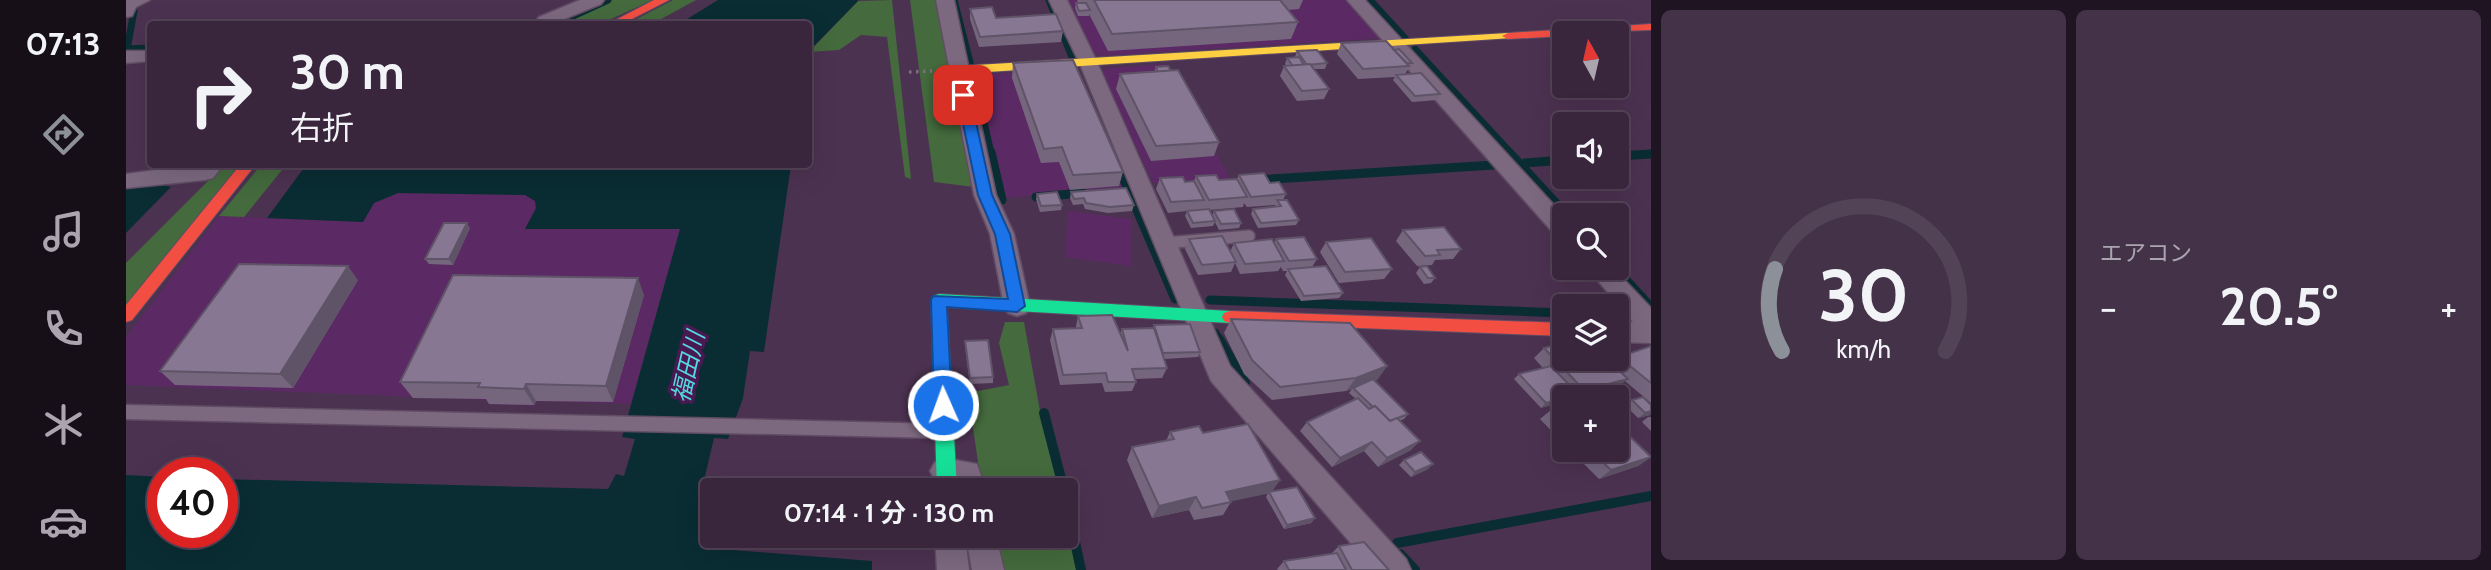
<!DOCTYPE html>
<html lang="ja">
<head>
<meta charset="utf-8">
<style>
	body { margin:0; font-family:Cabin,"Noto Sans JP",sans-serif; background:#443248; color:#f1f3f6; height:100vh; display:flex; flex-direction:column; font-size:26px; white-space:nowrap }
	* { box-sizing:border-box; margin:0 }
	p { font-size:23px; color:#aba5b0 }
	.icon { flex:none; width:38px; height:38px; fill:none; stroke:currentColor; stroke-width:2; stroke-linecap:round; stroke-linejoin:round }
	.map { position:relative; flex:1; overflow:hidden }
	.drawer { display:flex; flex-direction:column; gap:10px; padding:10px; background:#1f1522; width:840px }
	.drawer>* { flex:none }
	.top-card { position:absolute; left:21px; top:21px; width:665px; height:147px; border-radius:7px; box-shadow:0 7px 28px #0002,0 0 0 2px #534357; background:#39263d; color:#f1f3f6; overflow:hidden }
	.needle { width:46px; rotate:352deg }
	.controls { position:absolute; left:1426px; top:21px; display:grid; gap:14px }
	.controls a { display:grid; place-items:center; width:77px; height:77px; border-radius:7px; background:#39263d; box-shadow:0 7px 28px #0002,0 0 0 2px #534357; font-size:35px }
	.speed { position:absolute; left:21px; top:457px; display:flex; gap:14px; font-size:35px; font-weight:700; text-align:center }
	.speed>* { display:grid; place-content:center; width:91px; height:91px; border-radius:50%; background:#39263d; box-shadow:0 7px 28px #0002,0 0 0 2px #534357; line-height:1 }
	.speed .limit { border:10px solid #d22; background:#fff; color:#111 }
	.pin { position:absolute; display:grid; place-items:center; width:60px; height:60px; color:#fff; margin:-30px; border-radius:14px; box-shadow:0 4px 10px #0006 }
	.me { position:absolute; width:77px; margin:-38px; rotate:358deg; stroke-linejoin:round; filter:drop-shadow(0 0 5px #0008) }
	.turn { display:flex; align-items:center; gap:24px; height:147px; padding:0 28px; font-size:32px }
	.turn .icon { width:91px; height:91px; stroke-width:2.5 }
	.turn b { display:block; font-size:49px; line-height:60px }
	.big { font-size:52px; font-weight:700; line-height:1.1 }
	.drawer .card { flex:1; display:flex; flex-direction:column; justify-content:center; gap:10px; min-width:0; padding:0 24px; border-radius:10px; background:#443248 }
	.drawer .dial { align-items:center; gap:0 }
	.dial svg { height:182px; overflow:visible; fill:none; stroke:#534357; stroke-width:7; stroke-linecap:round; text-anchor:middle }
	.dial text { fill:#f1f3f6; stroke:none }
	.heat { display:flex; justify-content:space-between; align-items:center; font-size:38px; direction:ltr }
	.drawer .tiles { flex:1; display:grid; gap:10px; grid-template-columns:repeat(2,1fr) }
	.trip { position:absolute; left:574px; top:478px; width:378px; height:70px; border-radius:7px; background:#39263d; box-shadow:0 7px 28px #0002,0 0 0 2px #534357; font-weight:700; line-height:70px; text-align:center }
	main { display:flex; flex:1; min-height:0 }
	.tab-bar { display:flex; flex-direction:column; width:126px; justify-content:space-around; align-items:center; background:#170f18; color:#aba5b0 }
	.tab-bar .icon { width:49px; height:49px }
	.tab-bar .on { color:#8c9099 }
	.tab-bar b { font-size:32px; color:#f1f3f6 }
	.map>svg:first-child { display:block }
</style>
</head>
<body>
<main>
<nav class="tab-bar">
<b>07:13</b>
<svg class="icon on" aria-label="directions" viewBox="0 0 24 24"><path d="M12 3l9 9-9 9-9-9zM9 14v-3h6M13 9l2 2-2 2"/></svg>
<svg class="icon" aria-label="music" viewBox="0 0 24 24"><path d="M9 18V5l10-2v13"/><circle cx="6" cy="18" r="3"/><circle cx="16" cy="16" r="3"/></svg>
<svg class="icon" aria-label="phone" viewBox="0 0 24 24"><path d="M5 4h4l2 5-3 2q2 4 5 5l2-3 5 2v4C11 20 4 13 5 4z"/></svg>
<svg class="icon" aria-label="climate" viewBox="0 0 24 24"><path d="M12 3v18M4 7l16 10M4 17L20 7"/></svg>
<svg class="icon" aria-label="car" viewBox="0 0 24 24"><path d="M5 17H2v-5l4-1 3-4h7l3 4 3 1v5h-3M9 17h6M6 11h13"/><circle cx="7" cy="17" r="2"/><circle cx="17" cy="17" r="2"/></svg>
</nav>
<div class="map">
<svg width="1525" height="570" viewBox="0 0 1525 570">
	<rect width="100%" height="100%" fill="#4c3251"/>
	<g fill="#5b2964">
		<path d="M941,0h282l34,38 -283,18 -9,-6z"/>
		<path d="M1040,64l64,114 -77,5 -51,-109 4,-6z"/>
		<path d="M947,69l51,118 -120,11 -27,-123z"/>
		<path d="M272,193l127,2 10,6 1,7 -10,21h154l-49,175 -94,-3 -2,5 -47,-2 1,-4 -363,-15v-48l93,-121 144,6 11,-19z"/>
		<path d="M942,211l64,8 -1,47 -66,-9z"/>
	</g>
	<g fill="#446a3d">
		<path d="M486,0h41l-53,24h-42z"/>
		<path d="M547,0h23l-44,24h-25z"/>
		<path d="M766,0l19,179 -6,-2 -18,-140 -26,-2 -22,15 -30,2 49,-51z"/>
		<path d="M784,0h28l36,187 -40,-5z"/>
		<path d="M98,165h17l-115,141v-43z"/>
		<path d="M135,165h25l-42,52 -25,-1z"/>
		<path d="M879,322h19l16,89 20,79h-78l-14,-97 41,-8 -10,-42z"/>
		<path d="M940,519l11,51h-78l-7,-34h74z"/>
	</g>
	<g fill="#092d33">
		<path d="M592,0h140v1l-49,50 -1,-27h-129z"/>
		<path d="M180,165h485l-27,187 -14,-1 -7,47 -15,41 -14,-1 -9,38 24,4 -1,10h-16v46h9l-1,13 152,12v9h-746v-95l37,2v55h59v-53l386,10 8,-15 8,2 11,-37 -13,-2 58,-208h-155l11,-21 -1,-7 -10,-6 -127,-2 -24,10 -11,19 -96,-4z"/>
		<path d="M33,184l12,3 -45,46v-46z"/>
	</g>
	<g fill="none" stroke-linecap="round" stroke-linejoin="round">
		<g stroke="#092d33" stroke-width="7">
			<path d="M828,0l16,62"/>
			<path d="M923,0l23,57"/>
			<path d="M1244,0l35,38"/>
			<path d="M8,11l-7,38 23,-1"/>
			<path d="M434,22l48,-22"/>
			<path d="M1289,49l96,104"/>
			<path d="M848,79l17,74"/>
		</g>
		<g stroke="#092d33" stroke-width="9">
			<path d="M865,152l11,48"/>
			<path d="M1383,152l58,63"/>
			<path d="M1491,156l34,-2"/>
			<path d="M1399,163l39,-3"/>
			<path d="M992,166l57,133"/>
			<path d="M1130,180l238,-15"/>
			<path d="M910,197l47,-4"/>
			<path d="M1489,268l36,39"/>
			<path d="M1084,300l354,13"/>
			<path d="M1089,333l5,8"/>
		</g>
		<g stroke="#092d33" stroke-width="10">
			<path d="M1093,339l26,44"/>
			<path d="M918,413l20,77"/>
			<path d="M940,500l15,70"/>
			<path d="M1271,543l254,-47"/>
			<path d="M1274,554l15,16"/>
		</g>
		<defs>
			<path id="lane-far1" d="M1039,243l84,-7"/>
			<path id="lane" d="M0,412l815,19"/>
			<g id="street">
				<path d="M0,0h24l-14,7 -4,9 -6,1z"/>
				<path d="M454,0h24l-3,4 -49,20h-13l-3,-3 3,-4z"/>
				<path d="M810,0h18l42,195 18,39 16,72 -4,7 -9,3 -9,-3 -4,-7 -14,-72 -16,-39z"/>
				<path d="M923,0h18l30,62 133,304 176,193 5,11h-37l-163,-189 -132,-319z"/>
				<path d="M1221,0h18l199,216v22l-8,-2z"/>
				<path d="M0,51h24v10l-24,2z"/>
				<path d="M75,164h23l-11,14 -8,2 -79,8v-14z"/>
				<path d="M1461,268h26l38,40v35l-34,-1v-20h16z"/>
				<path d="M819,458l32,6 9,26h-30l-1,-5 -20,-5 -5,-9 5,-9z"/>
				<path d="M809,536h30l4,34h-32z"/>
				<path d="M840,536h30l8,34h-32z"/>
			</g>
			<path id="fast" d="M813,294l291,17 6,2 2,4 -2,4 -6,2 -283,-16 10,183h-20l-6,-190 2,-4z"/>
			<path id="slow" d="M1382,33l4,1v4l-554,36 -6,-4 6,-4z"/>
			<g id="jam">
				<path d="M528,0h15l-47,24h-14z"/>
				<path d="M1525,24v6l-87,3v3l-56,3 -6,-3 6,-3z"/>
				<path d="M115,164h15l-124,156 -6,2v-17z"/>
				<path d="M1104,311l334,12v13l-334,-13 -6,-2 -2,-4 2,-4z"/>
			</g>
		</defs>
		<use href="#lane-far1" stroke="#604d64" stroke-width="14"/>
		<use href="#lane" stroke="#604d64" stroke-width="17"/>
		<use href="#street" stroke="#604d64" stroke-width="3"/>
		<use href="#fast" stroke="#604d64" stroke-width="2"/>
		<use href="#slow" stroke="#604d64" stroke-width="2"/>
		<use href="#jam" stroke="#604d64" stroke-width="2"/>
		<path stroke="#7f6e82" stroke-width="3.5" stroke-dasharray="2.5 4.5" stroke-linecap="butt" d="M783,72l23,-1"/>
		<use href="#lane-far1" stroke="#7c6980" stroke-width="11"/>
		<use href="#lane" stroke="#7c6980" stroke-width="14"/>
		<use href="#street" fill="#7c6980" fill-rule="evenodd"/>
		<use href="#fast" fill="#16e098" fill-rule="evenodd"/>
		<use href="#slow" fill="#ffcf43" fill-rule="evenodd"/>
		<use href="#jam" fill="#f24e42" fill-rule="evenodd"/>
	</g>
	<g fill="#75667e">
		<path d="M951,0h226l-4,9 -11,1 10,12 -7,17 -183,12 -19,-37v2h-11l-3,-8 1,-5h2z"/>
		<path d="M844,9l26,9 67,13 -2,11 -82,5 -9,-28z"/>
		<path d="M1215,43l53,7 18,13 -7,11 35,20 -3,6 -25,2 -19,-22 2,-3 -37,2 -21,-25z"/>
		<path d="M1171,51l30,12 -2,6h-11l15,20 -5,10 -27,2 -17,-25 4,-10h3l-2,-2 2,-6 8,-1z"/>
		<path d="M887,63l110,109 -4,14 -49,4 -11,-28 -18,1 -29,-85z"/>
		<path d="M1030,67l63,75 -5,14 -63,5 -35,-72 4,-15 34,-2z"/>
		<path d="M853,71l11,6 -1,6h-8l-2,-7z"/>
		<path d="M1113,175l31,8 16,11 -3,6 16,20 -3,5 -38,3 -7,-14 2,-5 22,-2v-2l-28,2 -3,-4 -1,4 -34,3 3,6 2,-5 27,12 -2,5 -20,2 -4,-8 -2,4 -22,2 -6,-12 2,-5 -19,2 -12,-24 4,-11 25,4 9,-1 2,-5 23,4 18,-1z"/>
		<path d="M945,192l63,13 -2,6 -24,2 -23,-4 -2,-5 -10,1 -3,-7z"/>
		<path d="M911,194l25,11 -1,5 -21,2 -4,-13z"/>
		<path d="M344,228l-17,37 -24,-1 -4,-5z"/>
		<path d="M1277,230l58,19 -8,10 -18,1 -3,5 -15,1 -21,-25z"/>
		<path d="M1063,239l41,13 4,-9h40l2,-4 41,20 -5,8 31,26 -4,5 -38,3 -16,-26 2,-4h-4l-2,-4 -3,4 -38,3 -5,-11 -4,9 -33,3 -13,-26z"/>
		<path d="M1200,242l66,27 -8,10 -45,4 -19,-31z"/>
		<path d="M1294,267l15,11 -4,5 -7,1 -8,-11z"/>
		<path d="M232,280l-65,108 -118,-3 -15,-14z"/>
		<path d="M518,295l-31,107 -77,-1 -2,4 -45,-1 -3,-5 -73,-1 -13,-16z"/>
		<path d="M952,316l42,18 2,-5 31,-1 1,-3 46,27 -2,5 -34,2 3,9 -5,10 -27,1 1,3 -4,9 -27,1 -3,-9 -42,2 -10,-45 3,-11h23v-3z"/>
		<path d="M1105,319l156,47 -10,14h-3l34,34 -4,5 -5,2 12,29 -33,17 -14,-16 -32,16 -32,-36 7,-9 49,-23 -7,-6 3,-4 -6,2 -74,9 -28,-26 -20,-41z"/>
		<path d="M839,341l28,36v6l-23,1 -5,-38z"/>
		<path d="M1525,346v57l-26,-22 -9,7 -35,9h-17l-23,11 -27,-29 5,-5 24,-6 -9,-10 10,-10 68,15 7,-6z"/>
		<path d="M1506,400l18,15 -12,3 -13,-13z"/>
		<path d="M1438,405v39l-24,-25 11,-9z"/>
		<path d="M1522,417h3v14l-9,-9z"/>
		<path d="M1044,432l33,1 77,47 -9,12 44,26 -4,5 -27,6 -18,-32 2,-4 -38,8 1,1 -8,13 -29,5 -5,-10 -37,8 -25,-58 5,-13 34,-6z"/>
		<path d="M1444,450h47l34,7 -13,9 -39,13z"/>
		<path d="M1278,460l24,9 -17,8 -12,-12z"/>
		<path d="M1213,546l50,24h-111l-1,-1 7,-8 47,-7z"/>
	</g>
	<g fill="#5f5367">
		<path d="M341,223l3,5 -17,37 -4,-6z"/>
		<path d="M222,266l10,14 -65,108 -13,-14z"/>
		<path d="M512,278l6,17 -31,107 -7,-16z"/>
		<path d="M1261,366l-10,14 -31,11 10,-13z"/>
		<path d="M1502,379l-12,9 -35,9h-5l8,-7z"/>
		<path d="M400,384l10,17 -2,4 -10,-16z"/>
		<path d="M1438,398v4l-23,6 5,-5z"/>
		<path d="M1525,411v3l-1,1 -12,3 7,-5z"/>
		<path d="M1294,441l-9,9 -33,17 9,-9z"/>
		<path d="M1246,442l-8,9 -32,16 8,-9z"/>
		<path d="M1525,457l-13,9 -39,13 12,-9z"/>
		<path d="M1307,464l-5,5 -17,8 4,-5z"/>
		<path d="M1154,480l-9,13 -53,11 8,-12z"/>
		<path d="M1070,497l-7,13 -37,8 7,-12z"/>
		<path d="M1189,518l-4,5 -27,6 3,-4z"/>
	</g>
	<g fill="#887793" stroke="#5f5367" stroke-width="2">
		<path d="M968,0h186l18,22 -186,12z"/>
		<path d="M950,3h10l4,7 -11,1z"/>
		<path d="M866,7l4,11 60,-4 7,17 -83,6 -10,-28z"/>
		<path d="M1260,41l23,25 -46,3 -22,-26z"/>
		<path d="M1273,49l13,14h-5l-13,-13z"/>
		<path d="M1191,50l10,13 -20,2 -10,-14z"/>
		<path d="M1173,57l5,8 -11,1 -6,-8z"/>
		<path d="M947,60l50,112 -50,3 -11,-28 -18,2 -31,-86z"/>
		<path d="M1184,64l19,25 -27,2 -18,-25z"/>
		<path d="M1042,66l3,5 -13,1 -2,-5z"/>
		<path d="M862,70l2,7 -8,1 -3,-7z"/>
		<path d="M1052,70l41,72 -63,4 -36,-72z"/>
		<path d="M1295,73l19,21 -25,2 -19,-21z"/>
		<path d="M1138,173l6,10 9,-1 7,12 -35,3 -12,-22z"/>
		<path d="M1090,175l3,5 18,-1 10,18 -38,3 -13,-24z"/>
		<path d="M1057,177l2,5 9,-1 10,19 -33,2 -11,-24z"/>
		<path d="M1000,188l8,17 -24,2 -24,-4 -2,-5 -10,1 -3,-7z"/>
		<path d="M931,192l5,13 -21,1 -4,-12z"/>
		<path d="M1151,200h10l12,20 -38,3 -8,-14 28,-3z"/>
		<path d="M1083,209l6,12 -22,2 -6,-12z"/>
		<path d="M1108,209l7,14 -20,1 -7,-13z"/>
		<path d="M318,223h23l-18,36h-24z"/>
		<path d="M1318,227l17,22 -24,1 3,5 -15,1 -22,-26z"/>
		<path d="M1096,236l14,26 -34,3 -13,-26z"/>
		<path d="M1178,237l13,22 -28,2 -13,-22z"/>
		<path d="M1245,238l21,31 -47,3 -19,-30z"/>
		<path d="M1146,239l12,22 -39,3 -11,-21z"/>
		<path d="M113,264l109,2 -68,108 -120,-3z"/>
		<path d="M1200,266l17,27 -39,3 -16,-27z"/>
		<path d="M1301,266l8,12h-7l-8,-11z"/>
		<path d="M327,275l185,3 -32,108 -80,-2 -2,5 -46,-2 2,-4 -80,-1z"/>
		<path d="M986,315l16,36 -6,-22 32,-1 13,40 -35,1 4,13h-28l-2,-9 -43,2 -10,-46 29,-1 -4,-12z"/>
		<path d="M1105,319l119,4 37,43 -31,12 -76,9 -28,-27z"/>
		<path d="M1064,324l10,28 -37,1 -9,-28z"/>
		<path d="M862,340l5,37 -23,1 -5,-37z"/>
		<path d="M1438,343v16h43l21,20 -44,11 -40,-42z"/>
		<path d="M1525,346v37l-32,-26z"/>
		<path d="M1425,366l27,28 -32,9 -27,-29z"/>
		<path d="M1247,379l35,35 -18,7 -15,-15 -2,1 -20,-19z"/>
		<path d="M1517,397l8,8v6l-6,2 -13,-13z"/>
		<path d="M1232,398l11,11 6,-3 15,15 7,-3 23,23 -33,17 -15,-16 -32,16 -33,-36z"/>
		<path d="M1438,405v19l-13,-14z"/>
		<path d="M1122,424l32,56 -54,12 5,10 -29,6 -6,-11 -37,9 -27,-59 42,-8 -4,-7 29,-6 4,7z"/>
		<path d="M1491,424l34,33 -40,13 -21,-20h27z"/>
		<path d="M1295,452l12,12 -18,8 -11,-12z"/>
		<path d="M1171,487l18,31 -28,7 -18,-33z"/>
		<path d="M1238,542l25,28h-37l-13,-24z"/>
		<path d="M1211,553l9,17h-57l-5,-9z"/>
	</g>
	<path fill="#1a73e8" stroke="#114b97" stroke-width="2" d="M837,91l7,4 22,100 18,39 15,72 -8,6 -70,-5 5,98 -2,5 -7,2 -6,-2 -3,-5 -3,-105 2,-4 75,3 -13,-65 -17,-39 -21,-100z"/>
	<g text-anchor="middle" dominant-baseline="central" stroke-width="7" stroke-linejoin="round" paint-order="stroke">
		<g font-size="24" font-style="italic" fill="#55d8df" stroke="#491a52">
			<text transform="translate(562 367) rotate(-77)">福田川</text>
		</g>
	</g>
</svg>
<div class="controls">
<a><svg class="needle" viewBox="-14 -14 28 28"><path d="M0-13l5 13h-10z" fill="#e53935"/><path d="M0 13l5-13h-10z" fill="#aba5b0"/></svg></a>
<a><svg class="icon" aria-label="sound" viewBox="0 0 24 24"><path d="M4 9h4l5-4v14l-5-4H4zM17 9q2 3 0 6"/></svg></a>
<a><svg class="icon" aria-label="search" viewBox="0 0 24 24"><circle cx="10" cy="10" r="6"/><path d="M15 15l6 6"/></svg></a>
<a><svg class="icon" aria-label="layers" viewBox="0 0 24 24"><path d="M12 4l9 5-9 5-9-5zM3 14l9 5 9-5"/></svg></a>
<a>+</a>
</div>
<div class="speed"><div class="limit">40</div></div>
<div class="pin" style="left:837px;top:95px;background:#d93025"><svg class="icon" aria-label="arrive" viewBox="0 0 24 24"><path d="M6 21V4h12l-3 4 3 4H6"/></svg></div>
<svg class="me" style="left:817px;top:405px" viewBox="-20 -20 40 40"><circle r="17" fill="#1a73e8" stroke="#fff" stroke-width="3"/><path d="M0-11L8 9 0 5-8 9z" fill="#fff"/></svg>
<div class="trip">07:14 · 1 分 · 130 m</div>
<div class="top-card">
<div class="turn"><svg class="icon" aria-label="right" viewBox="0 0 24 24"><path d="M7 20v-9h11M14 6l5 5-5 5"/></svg><div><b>30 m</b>右折</div></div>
</div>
</div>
<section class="drawer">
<div class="tiles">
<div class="card dial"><svg viewBox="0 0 100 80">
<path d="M14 69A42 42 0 1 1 86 69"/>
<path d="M14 69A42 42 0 0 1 11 33" stroke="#8c9099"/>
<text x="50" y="56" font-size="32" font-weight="700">30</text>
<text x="50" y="72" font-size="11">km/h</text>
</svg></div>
<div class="card"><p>エアコン</p>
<div class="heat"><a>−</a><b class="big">20.5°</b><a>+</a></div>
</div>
</div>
</section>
</main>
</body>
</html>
